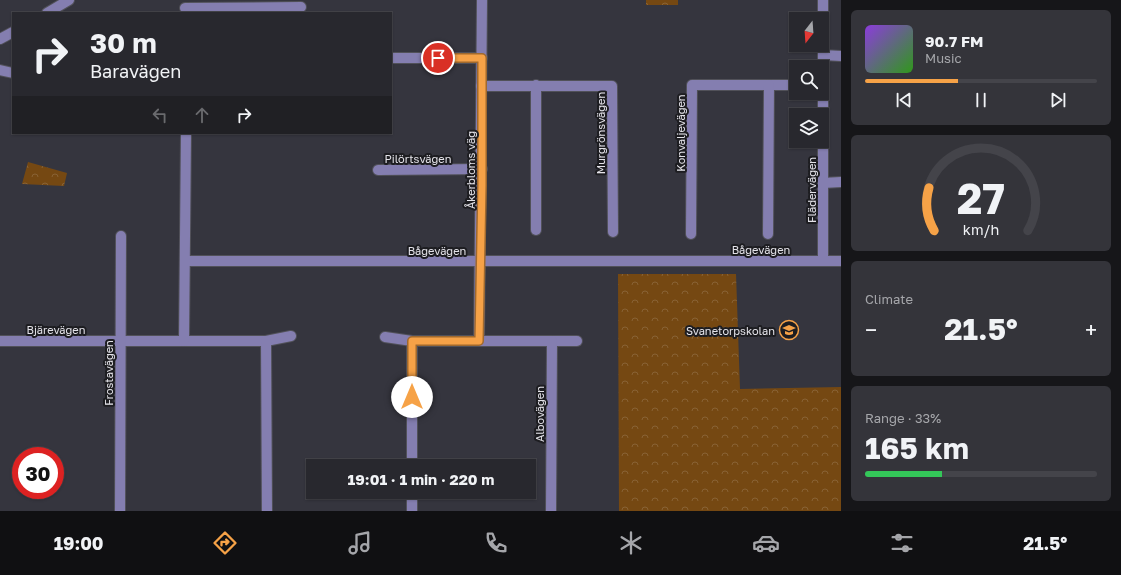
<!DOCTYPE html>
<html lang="en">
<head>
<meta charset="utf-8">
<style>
	body { margin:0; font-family:"Golos Text",sans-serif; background:#34343a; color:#f1f3f6; height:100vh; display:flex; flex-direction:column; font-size:15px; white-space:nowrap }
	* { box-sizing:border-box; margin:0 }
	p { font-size:13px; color:#a5a6aa }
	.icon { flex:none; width:22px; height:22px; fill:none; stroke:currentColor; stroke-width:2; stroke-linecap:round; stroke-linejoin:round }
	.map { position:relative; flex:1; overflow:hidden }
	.drawer { display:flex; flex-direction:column; gap:10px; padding:10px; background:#161619; width:280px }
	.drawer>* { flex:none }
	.hud { position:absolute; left:12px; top:12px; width:380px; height:122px; border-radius:0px; box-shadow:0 1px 3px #0004,0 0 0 1px #44444a; background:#28282e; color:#f1f3f6; overflow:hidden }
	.needle { width:26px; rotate:197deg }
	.tools { position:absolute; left:789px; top:12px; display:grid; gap:8px }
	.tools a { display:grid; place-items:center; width:40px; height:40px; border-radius:0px; background:#28282e; box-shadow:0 1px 3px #0004,0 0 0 1px #44444a; font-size:20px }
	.speed { position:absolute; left:12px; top:447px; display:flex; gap:8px; font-size:20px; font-weight:700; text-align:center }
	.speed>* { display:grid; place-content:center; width:52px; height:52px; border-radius:50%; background:#28282e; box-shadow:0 1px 3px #0004,0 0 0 1px #44444a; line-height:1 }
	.speed .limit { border:6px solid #d22; background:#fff; color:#111 }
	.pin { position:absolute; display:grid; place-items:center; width:34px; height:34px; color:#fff; margin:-17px; border:2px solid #fff; border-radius:50%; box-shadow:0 1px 4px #0007 }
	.me { position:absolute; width:44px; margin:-22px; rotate:0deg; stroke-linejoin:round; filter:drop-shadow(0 0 3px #0008) }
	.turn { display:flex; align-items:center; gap:14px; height:84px; padding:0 12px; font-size:18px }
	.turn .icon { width:52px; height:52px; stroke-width:2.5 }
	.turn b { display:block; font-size:28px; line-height:34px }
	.lanes { display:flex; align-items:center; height:38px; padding:0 12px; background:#0003; justify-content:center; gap:20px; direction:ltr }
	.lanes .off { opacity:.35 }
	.big { font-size:30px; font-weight:700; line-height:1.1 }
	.drawer .widget { flex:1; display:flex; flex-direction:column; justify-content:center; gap:6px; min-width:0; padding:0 14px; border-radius:6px; background:#34343a }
	.drawer .dial { align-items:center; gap:0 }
	.dial svg { height:104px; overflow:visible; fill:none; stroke:#44444a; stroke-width:7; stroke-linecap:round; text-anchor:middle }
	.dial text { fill:#f1f3f6; stroke:none }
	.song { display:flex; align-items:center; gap:12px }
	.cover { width:48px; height:48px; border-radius:6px; background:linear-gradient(135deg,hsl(270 70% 55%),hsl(110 70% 35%)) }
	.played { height:4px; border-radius:2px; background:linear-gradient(90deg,#f6a247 40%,#44444a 40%) }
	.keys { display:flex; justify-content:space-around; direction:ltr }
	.heat { display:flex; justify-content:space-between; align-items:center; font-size:22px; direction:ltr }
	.charge { height:6px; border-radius:3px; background:linear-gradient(90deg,#34c759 33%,#44444a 0) }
	.trip { position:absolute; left:306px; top:459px; width:230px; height:40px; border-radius:0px; background:#28282e; box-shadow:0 1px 3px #0004,0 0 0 1px #44444a; font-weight:700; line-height:40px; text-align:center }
	.tabs { display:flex; height:64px; justify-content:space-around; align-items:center; background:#101012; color:#a5a6aa }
	.tabs .icon { width:28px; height:28px }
	.tabs .current { color:#f6a247 }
	.tabs b { font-size:18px; color:#f1f3f6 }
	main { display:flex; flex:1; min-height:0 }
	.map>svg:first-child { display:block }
</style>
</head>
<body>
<main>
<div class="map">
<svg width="841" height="511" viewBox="0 0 841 511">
	<defs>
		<pattern id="park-crowns" width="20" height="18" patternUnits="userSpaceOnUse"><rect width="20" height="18" fill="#754812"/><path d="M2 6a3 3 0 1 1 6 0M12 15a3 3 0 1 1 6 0" fill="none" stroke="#886234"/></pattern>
	</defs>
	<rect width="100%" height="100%" fill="#35353e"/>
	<g fill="url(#park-crowns)">
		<rect x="646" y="0" width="32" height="5"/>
		<path d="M28,162l39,11 -3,13 -42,-2z"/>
		<path d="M618,274h118l4,115 101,-2v124h-222z"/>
	</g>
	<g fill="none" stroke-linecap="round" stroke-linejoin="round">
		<defs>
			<g id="minor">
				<path d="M185,8l116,-1"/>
				<path d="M47,13l22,-13"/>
				<path d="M0,39l13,-7"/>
				<path d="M823,55l18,1"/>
				<path d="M391,58h91"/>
				<path d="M0,70l13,3"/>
				<path d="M536,85v145"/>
				<path d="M481,86h131l1,146"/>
				<path d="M378,170l104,-1"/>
				<path d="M823,183l18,-1"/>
				<path d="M691,234l1,-149h104"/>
				<path d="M768,234l1,-149"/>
				<path d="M823,260v-260"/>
				<path d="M185,261h656"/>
				<path d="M385,337l27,4"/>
				<path d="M0,341h266l25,-5"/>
				<path d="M184,341l2,-208"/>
				<path d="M266,341l1,170"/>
				<path d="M479,341l3,-341"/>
				<path d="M552,341h25"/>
				<path d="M412,466v-125h140l-1,170"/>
				<path d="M120,511l1,-275"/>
				<path d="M412,511v-19"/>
			</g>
		</defs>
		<use href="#minor" stroke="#515159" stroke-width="12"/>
		<use href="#minor" stroke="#847eb0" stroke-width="10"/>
	</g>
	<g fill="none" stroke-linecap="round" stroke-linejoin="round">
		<defs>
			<path id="route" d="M412,397v-56h67l3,-156v-127h-44"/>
		</defs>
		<use href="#route" stroke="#a0692e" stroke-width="10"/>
		<use href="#route" stroke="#f6a247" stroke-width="7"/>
	</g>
	<defs>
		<symbol id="school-ring" viewBox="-11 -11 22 22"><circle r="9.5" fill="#1d1d21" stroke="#f6a247" stroke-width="1.5"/><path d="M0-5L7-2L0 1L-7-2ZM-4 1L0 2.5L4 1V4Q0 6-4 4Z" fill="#f6a247"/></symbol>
	</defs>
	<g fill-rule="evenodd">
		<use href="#school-ring" x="778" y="319" width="22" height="22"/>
	</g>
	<g text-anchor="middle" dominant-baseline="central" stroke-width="4" stroke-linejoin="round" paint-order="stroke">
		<g font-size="11" fill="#e4e3e9" stroke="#1d1d21">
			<text transform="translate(600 133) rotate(-90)">Murgrönsvägen</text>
			<text transform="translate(680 133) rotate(-90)">Konvaljevägen</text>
			<text x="418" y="158">Pilörtsvägen</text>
			<text transform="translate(470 170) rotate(-90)">Åkerbloms väg</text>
			<text transform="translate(811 190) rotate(-90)">Flädervägen</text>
			<text x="761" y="249">Bågevägen</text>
			<text x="437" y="250">Bågevägen</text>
			<text x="56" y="329">Bjärevägen</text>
			<text transform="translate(108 373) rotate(-90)">Frostavägen</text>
			<text transform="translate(539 414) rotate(-90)">Albovägen</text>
		</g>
		<g font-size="11" fill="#e4e3e9" stroke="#1d1d21" text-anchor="end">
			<text x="775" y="330">Svanetorpskolan</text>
		</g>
	</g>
</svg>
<div class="tools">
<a><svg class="needle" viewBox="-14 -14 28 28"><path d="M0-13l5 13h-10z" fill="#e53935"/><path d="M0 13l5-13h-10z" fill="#a5a6aa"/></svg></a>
<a><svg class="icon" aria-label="search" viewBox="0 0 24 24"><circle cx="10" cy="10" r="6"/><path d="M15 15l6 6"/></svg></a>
<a><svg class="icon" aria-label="layers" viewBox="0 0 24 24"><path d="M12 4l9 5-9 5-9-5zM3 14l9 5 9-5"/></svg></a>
</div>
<div class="speed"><div class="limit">30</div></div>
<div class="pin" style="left:438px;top:58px;background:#d93025"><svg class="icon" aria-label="arrive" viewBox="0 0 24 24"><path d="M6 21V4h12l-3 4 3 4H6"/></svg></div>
<svg class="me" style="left:412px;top:397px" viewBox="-20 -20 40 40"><circle r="19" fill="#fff"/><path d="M0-13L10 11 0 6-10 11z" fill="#f6a247"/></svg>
<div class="trip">19:01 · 1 min · 220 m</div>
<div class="hud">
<div class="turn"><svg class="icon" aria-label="right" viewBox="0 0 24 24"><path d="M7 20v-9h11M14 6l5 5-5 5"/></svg><div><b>30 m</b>Baravägen</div></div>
<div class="lanes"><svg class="icon off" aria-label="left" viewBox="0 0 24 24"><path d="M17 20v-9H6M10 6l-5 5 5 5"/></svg><svg class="icon off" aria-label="ahead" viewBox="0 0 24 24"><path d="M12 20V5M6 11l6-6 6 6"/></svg><svg class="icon" aria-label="right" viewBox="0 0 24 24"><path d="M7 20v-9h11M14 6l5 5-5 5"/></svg></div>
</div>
</div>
<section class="drawer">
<div class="widget">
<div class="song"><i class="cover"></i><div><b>90.7 FM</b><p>Music</p></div></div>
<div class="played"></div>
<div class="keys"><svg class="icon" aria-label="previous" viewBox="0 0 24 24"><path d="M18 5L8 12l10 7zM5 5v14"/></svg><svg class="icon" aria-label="pause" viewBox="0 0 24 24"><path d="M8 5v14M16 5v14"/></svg><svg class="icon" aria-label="next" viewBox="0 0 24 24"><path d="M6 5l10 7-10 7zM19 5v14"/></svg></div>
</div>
<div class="widget dial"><svg viewBox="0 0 100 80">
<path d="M14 69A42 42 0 1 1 86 69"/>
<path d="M14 69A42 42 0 0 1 10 36" stroke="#f6a247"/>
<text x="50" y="56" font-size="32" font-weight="700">27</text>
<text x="50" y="72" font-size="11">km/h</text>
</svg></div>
<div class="widget"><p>Climate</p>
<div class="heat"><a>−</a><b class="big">21.5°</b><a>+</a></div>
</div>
<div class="widget"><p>Range · 33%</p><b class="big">165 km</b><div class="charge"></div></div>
</section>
</main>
<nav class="tabs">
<b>19:00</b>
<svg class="icon current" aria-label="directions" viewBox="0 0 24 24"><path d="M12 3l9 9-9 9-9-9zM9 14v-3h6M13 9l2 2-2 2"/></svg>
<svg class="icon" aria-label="music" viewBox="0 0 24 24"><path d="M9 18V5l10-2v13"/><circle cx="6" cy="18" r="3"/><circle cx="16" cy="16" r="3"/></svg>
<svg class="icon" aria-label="phone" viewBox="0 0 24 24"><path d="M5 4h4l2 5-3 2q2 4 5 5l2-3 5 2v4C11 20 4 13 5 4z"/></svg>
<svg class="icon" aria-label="climate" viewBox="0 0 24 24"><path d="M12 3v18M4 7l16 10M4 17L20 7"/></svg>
<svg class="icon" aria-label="car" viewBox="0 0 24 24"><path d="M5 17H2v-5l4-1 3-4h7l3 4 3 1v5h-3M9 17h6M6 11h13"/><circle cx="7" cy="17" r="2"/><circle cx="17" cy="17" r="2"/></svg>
<svg class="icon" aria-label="filters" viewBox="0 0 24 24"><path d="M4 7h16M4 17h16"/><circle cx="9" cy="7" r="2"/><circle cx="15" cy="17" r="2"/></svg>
<b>21.5°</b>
</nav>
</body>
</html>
